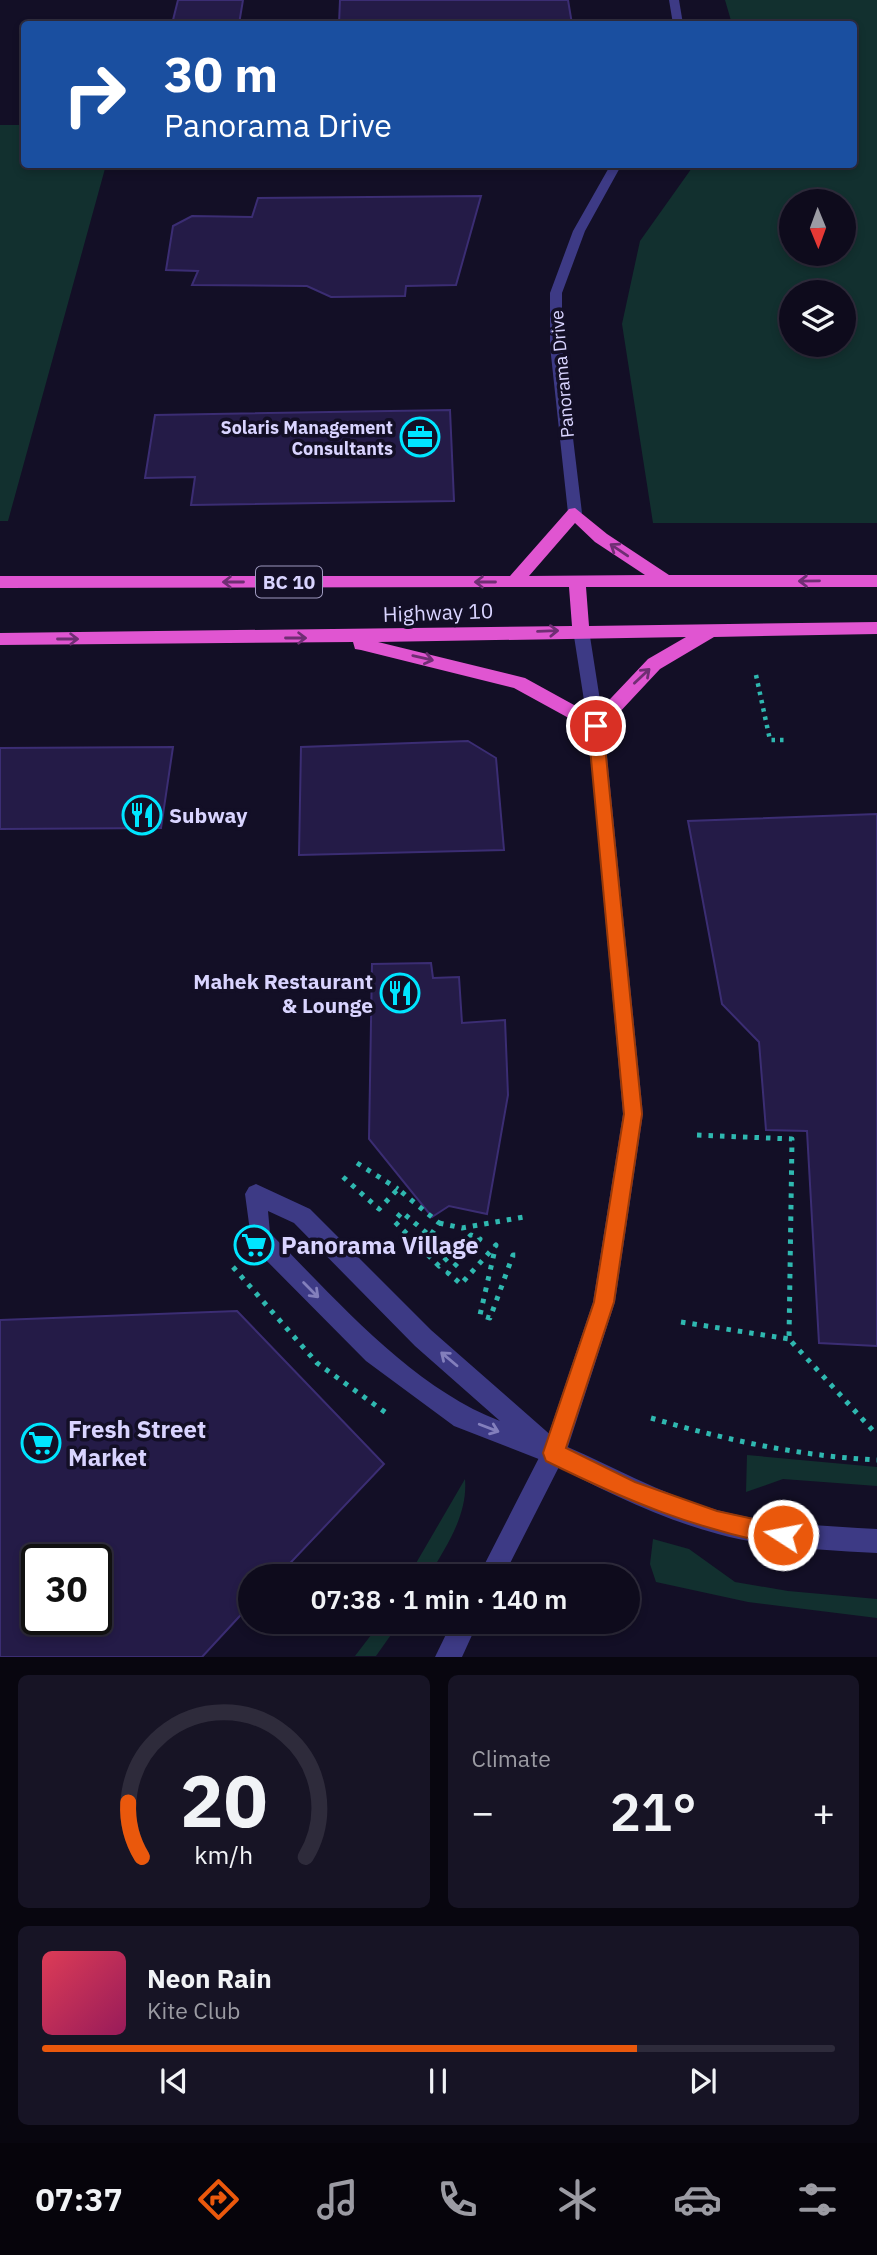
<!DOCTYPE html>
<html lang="en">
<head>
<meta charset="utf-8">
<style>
	body { margin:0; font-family:"IBM Plex Sans",sans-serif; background:#171425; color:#f1f3f6; height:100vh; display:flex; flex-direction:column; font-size:26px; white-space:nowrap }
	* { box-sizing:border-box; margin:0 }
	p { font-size:23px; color:#9b9ba3 }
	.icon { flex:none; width:38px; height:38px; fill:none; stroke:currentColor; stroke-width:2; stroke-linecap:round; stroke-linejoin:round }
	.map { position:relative; height:1657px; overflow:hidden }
	.side { display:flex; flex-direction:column; gap:18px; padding:18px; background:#08060f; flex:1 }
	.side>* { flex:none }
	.hud { position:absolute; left:21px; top:21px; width:836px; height:147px; border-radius:7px; box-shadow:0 4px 10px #0003,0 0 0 2px #2e2b3b; background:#1a4fa0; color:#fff; overflow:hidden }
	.needle { width:46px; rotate:179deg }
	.fabs { position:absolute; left:779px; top:189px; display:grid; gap:14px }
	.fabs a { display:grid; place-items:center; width:77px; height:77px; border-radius:50%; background:#0e0b1c; box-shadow:0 4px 10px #0003,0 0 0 2px #2e2b3b; font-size:35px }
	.speed { position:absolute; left:21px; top:1544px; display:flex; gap:14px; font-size:35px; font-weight:700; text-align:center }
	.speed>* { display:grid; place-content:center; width:91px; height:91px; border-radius:50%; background:#0e0b1c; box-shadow:0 4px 10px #0003,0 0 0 2px #2e2b3b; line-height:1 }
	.speed .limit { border:4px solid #111; border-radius:10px; background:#fff; color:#111 }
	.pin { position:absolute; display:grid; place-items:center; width:60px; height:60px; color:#fff; margin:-30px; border:4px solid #fff; border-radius:50%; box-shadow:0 2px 7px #0007 }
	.me { position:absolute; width:77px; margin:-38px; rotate:281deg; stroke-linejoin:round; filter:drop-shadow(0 0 5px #0008) }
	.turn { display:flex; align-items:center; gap:24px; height:147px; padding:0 28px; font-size:32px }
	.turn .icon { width:91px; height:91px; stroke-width:2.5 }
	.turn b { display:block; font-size:49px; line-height:60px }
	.big { font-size:52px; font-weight:600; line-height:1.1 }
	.side .tile { flex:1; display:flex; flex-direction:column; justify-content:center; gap:10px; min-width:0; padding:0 24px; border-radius:10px; background:#171425 }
	.side .dial { align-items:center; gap:0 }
	.dial svg { height:182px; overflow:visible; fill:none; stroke:#2e2b3b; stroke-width:7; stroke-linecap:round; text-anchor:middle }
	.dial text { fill:#f1f3f6; stroke:none }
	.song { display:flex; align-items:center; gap:21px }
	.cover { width:84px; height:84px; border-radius:10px; background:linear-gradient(135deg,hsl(350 70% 55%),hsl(330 70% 35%)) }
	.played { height:7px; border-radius:4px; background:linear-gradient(90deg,#ea580c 75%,#2e2b3b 75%) }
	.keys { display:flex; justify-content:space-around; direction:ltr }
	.heat { display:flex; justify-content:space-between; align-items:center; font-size:38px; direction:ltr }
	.side .tiles { flex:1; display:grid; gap:18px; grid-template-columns:1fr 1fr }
	.tile:last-child { grid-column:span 2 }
	.trip { position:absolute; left:238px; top:1564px; width:402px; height:70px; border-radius:35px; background:#0e0b1c; box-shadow:0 4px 10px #0003,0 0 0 2px #2e2b3b; font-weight:600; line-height:70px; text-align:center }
	.menu { display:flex; height:112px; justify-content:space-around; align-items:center; background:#06040b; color:#9b9ba3 }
	.menu .icon { width:49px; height:49px }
	.menu .active { color:#ea580c }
	.menu b { font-size:32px; color:#f1f3f6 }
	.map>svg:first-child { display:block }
</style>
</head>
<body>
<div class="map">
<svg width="877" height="1657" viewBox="0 0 877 1657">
	<rect width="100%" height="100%" fill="#130f26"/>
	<g fill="#12302f" fill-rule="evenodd">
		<path d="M725,0h152v523h-224l-31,-199 18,-83 54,-76 160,-1v-140h-122zM791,201h53v53h-53zM844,292v53h-53v-53z"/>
		<path d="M0,125h24v39l82,1 -98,356h-8z"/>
		<path d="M747,1455l130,12v19l-94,-7 -37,13z"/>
		<path d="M465,1479c3,36 -19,68 -37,98h-20z"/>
		<path d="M653,1539l36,10 46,33 53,9 89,8v19l-129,-16 -92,-20 -6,-18z"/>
		<path d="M381,1622h19l-24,34h-21z"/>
	</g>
	<g fill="#241b47" stroke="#3b2d73" stroke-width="2" fill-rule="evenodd">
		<path d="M178,0h65l-4,24h-67z"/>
		<path d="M340,0h228l4,24h-233z"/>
		<path d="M481,196l-25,89 -50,1 -1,10 -74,1 -24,-11 -115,-1 6,-14 -32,-1 7,-44 19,-10 60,1 6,-19z"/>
		<path d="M450,410l4,91 -263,4 4,-28 -50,1 10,-63z"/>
		<path d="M468,741l28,17 8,92 -205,5 2,-108z"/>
		<path d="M173,747l-12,81 -161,1v-81z"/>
		<path d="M877,814v532l-58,-3 -12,-212 -41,-1 -7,-88 -37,-38 -34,-183z"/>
		<path d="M431,963l2,15 26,-1 3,46 43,-3 3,75 -21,119 -38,-8 -17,11 -63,-78 3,-175z"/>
		<path d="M237,1311l147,153 -107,113h-27v28l-48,52h-202v-337zM37,1559h59v60h-59z"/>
	</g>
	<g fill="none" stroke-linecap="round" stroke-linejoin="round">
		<path stroke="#2fb8b0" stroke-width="4.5" stroke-dasharray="3.5 5" stroke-linecap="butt" d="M756,675l14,65h14"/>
		<g stroke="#2fb8b0" stroke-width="5" stroke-dasharray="4.5 7" stroke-linecap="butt">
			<path d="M697,1135l95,4 -3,200 88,96"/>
			<path d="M357,1163l41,26"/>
			<path d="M343,1177l36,32 19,-20 41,34 -9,13 -28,-24 -8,9 45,45 32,-31 9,4 -32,34 13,11 35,-39 -16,70 10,3 23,-63h8"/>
			<path d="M439,1223l23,5 67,-12"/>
			<path d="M233,1267l84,96 72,52"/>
			<path d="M681,1322l108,17"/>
			<path d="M651,1418c75,22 148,38 226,42"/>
		</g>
		<path fill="#3d3a85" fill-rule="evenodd" d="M256,1184l54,25 121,121 131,115 4,8 -4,8 -8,4 -100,-39 -88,-65 -114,-115 -7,-52 4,-7zM268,1211l26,12 121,123 85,75c-89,-34 -164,-122 -230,-188z"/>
		<path fill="#3d3a85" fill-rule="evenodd" d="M554,1441c55,23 106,53 163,69 52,14 107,16 160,19v24c-53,-3 -107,-5 -159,-19 -60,-16 -117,-45 -172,-73l-4,-8 4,-8z"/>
		<g fill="#3d3a85" fill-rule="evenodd">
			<path d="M669,0h10l4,24h-10z"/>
			<path d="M611,164h11l-37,67 -23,62v53l20,167 -7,5 -7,-5 -18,-167v-53l23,-62z"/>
			<path d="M581,624l8,6 15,96 39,388 -28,188 -49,151 -63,124h-25l66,-129 49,-146 30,-188 -35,-388 -15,-96z"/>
			<path d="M452,1622h26l-16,35h-27z"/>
		</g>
		<path fill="#e055d1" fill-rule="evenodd" d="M575,508l32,26 62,41h208v12h-291l3,39 288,-4v12l-163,3 -54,32 -58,62 -6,2 -82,-45 -153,-38 -6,-1 -2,-7 -353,3v-12l572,-7 -3,-39 -569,1v-12h510l59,-67zM575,523l20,19 50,33 -116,1zM686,637l-38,22 -54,57 -69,-38 -147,-36z"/>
	</g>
	<defs><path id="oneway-shaft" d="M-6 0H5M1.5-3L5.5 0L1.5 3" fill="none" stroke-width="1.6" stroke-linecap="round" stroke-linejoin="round" transform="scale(1.75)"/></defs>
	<g stroke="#6f2e73">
		<use href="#oneway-shaft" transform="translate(619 550) rotate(-146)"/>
		<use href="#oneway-shaft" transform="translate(809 581) rotate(179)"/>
		<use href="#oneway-shaft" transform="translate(233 582) rotate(-180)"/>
		<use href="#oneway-shaft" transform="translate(485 582) rotate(-180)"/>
		<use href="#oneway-shaft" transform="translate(548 631) rotate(-2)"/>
		<use href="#oneway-shaft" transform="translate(296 638)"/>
		<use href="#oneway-shaft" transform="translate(68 639)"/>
		<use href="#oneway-shaft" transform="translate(423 658) rotate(13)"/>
		<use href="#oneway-shaft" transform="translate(642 676) rotate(-43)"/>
	</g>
	<g stroke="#837fbc">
		<use href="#oneway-shaft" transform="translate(311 1290) rotate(45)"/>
		<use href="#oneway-shaft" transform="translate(449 1359) rotate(-140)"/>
		<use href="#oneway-shaft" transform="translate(489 1428) rotate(21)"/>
	</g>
	<path fill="#ea580c" stroke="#983908" stroke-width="2" d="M596,720l7,6 39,388 -28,188 -48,146 69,34 82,29 74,16 3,8 -3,8 -8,3c-90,-18 -154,-44 -237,-85l-3,-8 51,-151 30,-188 -36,-388z"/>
	<defs>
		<symbol id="office-ring" viewBox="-11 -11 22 22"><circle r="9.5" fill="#130f26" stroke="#00e5ff" stroke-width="1.5"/><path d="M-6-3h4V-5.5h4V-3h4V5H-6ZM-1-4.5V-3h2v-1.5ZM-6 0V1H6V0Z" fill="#00e5ff"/></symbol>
		<symbol id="restaurant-ring" viewBox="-11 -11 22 22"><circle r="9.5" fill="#130f26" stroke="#00e5ff" stroke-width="1.5"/><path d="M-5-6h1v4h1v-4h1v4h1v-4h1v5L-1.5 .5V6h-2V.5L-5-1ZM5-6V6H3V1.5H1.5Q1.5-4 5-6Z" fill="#00e5ff"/></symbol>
		<symbol id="supermarket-ring" viewBox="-11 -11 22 22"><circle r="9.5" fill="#130f26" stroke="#00e5ff" stroke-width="1.5"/><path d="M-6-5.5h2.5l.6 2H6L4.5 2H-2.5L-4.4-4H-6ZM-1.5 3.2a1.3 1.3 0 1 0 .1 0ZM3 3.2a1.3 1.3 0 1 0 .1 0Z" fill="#00e5ff"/></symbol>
	</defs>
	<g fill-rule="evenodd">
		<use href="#office-ring" x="398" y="415" width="44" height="44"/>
		<use href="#restaurant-ring" x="120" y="793" width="44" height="44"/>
		<use href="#restaurant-ring" x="378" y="971" width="44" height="44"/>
		<use href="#supermarket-ring" x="232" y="1223" width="44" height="44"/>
		<use href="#supermarket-ring" x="19" y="1421" width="44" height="44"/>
	</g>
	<g text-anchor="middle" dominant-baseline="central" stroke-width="7" stroke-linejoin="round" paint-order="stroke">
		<g font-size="18" fill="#d9d4ff" stroke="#130f26">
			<text transform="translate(562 374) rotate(-95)">Panorama Drive</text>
		</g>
		<g font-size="18" font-weight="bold" fill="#d9d4ff" stroke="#130f26" text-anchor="end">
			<text x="393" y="427">Solaris Management<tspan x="393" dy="21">Consultants</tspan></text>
		</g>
		<rect fill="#130f26" stroke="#9e99be" stroke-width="2" x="256" y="566.5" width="66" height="31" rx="5"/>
		<g font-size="19" font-weight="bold" fill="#d9d4ff">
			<text x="289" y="582">BC 10</text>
		</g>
		<g font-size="21" fill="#d9d4ff" stroke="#130f26">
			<text transform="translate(438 612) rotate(-2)">Highway 10</text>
		</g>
		<g font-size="21" font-weight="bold" fill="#d9d4ff" stroke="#130f26" text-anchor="start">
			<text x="169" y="815">Subway</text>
			<text x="373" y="981" text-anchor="end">Mahek Restaurant<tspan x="373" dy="24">&amp; Lounge</tspan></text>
		</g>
		<g font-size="24" font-weight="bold" fill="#d9d4ff" stroke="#130f26" text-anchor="start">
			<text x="281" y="1245">Panorama Village</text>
			<text x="68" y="1429">Fresh Street<tspan x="68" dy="28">Market</tspan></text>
		</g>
	</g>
</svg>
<div class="fabs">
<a><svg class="needle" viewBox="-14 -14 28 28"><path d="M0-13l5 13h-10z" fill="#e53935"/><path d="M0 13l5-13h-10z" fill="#9b9ba3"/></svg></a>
<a><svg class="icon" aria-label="layers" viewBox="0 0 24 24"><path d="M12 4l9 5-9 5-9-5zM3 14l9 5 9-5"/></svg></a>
</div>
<div class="speed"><div class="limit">30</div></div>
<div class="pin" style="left:596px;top:726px;background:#d93025"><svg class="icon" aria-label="arrive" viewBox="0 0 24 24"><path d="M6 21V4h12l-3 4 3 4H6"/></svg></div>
<svg class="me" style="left:783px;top:1535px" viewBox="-20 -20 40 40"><circle r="17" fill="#ea580c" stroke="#fff" stroke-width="3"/><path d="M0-11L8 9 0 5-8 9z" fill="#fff"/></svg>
<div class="trip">07:38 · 1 min · 140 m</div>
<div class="hud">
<div class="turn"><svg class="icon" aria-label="right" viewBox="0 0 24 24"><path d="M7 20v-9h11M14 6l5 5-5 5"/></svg><div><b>30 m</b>Panorama Drive</div></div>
</div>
</div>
<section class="side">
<div class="tiles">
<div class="tile dial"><svg viewBox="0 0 100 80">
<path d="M14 69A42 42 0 1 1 86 69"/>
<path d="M14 69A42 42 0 0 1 8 45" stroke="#ea580c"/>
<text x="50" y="56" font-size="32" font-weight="700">20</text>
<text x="50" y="72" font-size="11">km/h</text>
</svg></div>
<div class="tile"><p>Climate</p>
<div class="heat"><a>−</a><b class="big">21°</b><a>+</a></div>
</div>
<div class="tile">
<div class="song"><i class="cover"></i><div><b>Neon Rain</b><p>Kite Club</p></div></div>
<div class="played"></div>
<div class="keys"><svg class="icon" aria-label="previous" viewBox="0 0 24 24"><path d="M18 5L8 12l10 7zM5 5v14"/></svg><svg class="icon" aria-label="pause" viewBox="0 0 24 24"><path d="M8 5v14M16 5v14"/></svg><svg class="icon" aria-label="next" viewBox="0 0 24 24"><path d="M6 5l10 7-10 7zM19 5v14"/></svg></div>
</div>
</div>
</section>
<nav class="menu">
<b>07:37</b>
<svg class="icon active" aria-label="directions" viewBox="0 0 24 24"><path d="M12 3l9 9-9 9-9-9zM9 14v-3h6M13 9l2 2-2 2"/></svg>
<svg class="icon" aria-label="music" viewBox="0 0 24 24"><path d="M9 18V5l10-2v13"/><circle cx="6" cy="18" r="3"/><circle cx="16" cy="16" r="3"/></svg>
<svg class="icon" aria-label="phone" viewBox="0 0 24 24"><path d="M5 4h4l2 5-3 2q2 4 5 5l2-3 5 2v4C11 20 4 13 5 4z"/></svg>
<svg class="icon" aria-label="climate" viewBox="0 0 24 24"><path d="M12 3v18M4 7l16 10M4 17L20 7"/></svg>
<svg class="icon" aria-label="car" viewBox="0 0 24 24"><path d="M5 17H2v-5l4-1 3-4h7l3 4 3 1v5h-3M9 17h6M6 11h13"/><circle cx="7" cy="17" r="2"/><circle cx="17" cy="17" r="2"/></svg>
<svg class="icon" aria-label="filters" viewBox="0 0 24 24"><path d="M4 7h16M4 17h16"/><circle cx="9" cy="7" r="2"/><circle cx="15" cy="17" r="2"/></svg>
</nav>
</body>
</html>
